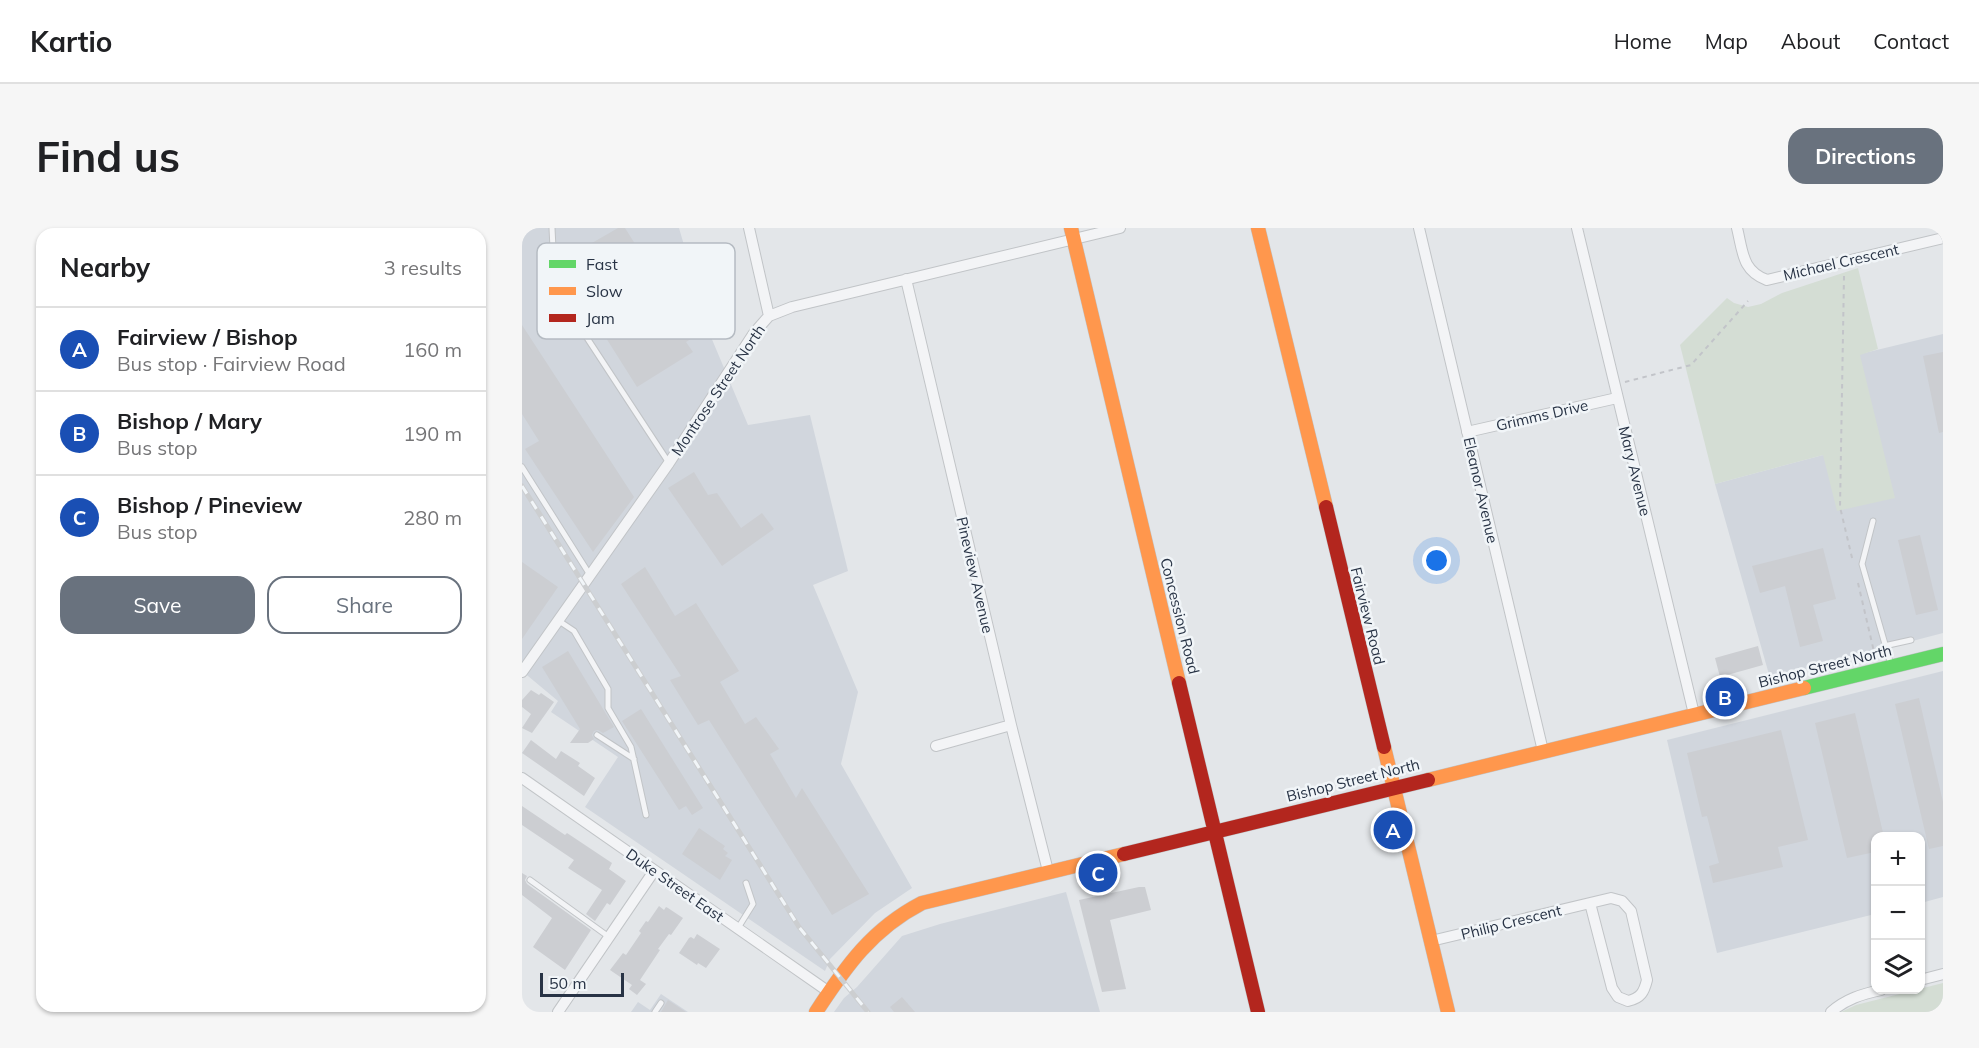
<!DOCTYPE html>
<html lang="en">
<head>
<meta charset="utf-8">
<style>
	body { margin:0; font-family:Mulish,sans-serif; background:#f6f6f6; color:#202124 }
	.controls { position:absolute; right:18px; bottom:18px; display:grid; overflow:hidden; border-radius:12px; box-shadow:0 2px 4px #0004 }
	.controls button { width:54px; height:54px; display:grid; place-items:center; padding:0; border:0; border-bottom:2px solid #e0e0e0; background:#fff; color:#202124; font:30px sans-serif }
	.scale { position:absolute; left:18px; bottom:15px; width:84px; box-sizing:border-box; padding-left:6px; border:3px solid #283345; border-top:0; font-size:16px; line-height:21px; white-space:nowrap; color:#283345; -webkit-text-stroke:4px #f1f5f8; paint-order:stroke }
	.you { position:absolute; left:915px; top:333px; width:21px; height:21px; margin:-15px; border:4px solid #fff; border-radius:50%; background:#1a73e8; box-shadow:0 0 0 9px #1a73e833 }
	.badge { display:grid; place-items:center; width:39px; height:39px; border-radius:50%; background:#69727e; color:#fff; font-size:20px; font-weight:700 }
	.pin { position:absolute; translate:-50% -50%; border:3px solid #fff; box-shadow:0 2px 6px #0006 }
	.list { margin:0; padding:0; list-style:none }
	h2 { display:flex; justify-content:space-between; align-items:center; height:78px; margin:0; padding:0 24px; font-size:26px }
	h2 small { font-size:20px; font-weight:400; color:#757577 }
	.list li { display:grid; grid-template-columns:39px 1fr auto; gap:18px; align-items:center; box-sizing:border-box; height:84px; padding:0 24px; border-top:2px solid #e0e0e0 }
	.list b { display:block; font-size:22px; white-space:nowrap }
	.list p { margin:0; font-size:20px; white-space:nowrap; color:#757577 }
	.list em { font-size:20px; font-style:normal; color:#757577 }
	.actions { display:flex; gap:12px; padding:18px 24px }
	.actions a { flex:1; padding:14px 0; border:2px solid #69727e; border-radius:18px; text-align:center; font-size:21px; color:#69727e }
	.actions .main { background:#69727e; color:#fff }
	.icon { flex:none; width:33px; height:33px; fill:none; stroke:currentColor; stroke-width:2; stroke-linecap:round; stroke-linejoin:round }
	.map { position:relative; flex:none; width:1421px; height:784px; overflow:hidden; border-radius:18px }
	header { display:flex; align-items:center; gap:36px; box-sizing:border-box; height:84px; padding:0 30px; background:#fff; border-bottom:2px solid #e0e0e0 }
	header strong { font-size:28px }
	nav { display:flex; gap:33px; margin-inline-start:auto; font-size:21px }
	.intro { display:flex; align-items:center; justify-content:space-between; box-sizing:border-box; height:144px; padding:0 36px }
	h1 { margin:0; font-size:42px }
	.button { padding:15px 27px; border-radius:18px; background:#69727e; color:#fff; font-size:21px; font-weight:700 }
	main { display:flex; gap:36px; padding:0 36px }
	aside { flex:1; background:#fff; border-radius:18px; box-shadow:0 2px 4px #0004 }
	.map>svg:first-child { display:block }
	.built { fill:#d1d6dd }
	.green { fill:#d4ddd4 }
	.building { fill:#ccced2 }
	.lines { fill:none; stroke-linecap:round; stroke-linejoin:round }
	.lane-casing { stroke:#c1c4c7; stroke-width:7 }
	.street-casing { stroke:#c1c4c7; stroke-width:12 }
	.fast-casing { stroke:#c1c4c7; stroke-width:15 }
	.slow-casing { stroke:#c1c4c7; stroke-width:15 }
	.jam-casing { stroke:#c1c4c7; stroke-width:15 }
	.path { stroke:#c2c4c9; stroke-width:2; stroke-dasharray:4.5 4.5; stroke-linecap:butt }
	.lane { stroke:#f3f4f6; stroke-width:5 }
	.street { stroke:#f3f4f6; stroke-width:10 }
	.fast { stroke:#63d668; stroke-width:14 }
	.slow { stroke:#ff974d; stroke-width:14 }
	.jam { stroke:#b3261e; stroke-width:14 }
	.rail-casing { stroke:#ccced0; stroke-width:5 }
	.rail { stroke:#f1f5f8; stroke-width:3; stroke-dasharray:9; stroke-linecap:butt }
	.labels { text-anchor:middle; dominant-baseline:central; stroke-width:5; stroke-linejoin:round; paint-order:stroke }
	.street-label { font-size:15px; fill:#283345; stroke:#f1f5f8 }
	.key { fill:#f1f5f8; stroke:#b5bbc2; stroke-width:1.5 }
	.key-label { font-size:16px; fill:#283345 }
</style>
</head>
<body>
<header>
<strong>Kartio</strong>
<nav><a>Home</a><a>Map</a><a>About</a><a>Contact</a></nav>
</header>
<div class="intro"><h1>Find us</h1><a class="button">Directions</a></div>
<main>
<aside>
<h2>Nearby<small>3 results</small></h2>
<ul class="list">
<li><span class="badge" style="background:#1a4fb4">A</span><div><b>Fairview / Bishop</b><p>Bus stop · Fairview Road</p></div><em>160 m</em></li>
<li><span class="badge" style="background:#1a4fb4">B</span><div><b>Bishop / Mary</b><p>Bus stop</p></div><em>190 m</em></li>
<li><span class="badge" style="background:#1a4fb4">C</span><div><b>Bishop / Pineview</b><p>Bus stop</p></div><em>280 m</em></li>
</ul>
<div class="actions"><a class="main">Save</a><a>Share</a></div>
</aside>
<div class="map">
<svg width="1421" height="784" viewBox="0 0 1421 784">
	<rect width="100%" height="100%" fill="#e3e6e9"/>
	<path class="built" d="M 0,0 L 157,0 L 189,109 L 226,197 L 288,187 L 326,343 L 291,357 L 336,464 L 319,536 L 390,660 L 353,685 L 308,731 L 303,743 L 63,579 L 96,529 L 29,484 L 36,473 L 0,443 Z
		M 1421,106 L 1421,405 L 1248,450 L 1193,256 L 1301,227 L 1338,126 Z
		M 1421,443 L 1421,669 L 1399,675 L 1398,608 L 1354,608 L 1353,686 L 1195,725 L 1145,512 Z
		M 544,664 L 578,784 L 312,784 L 322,770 L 335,759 L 380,708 L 418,696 Z
		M 139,766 L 166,784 L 109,784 L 116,774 L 128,782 Z"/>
	<path class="green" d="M 1336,40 L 1356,121 L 1338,127 L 1373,270 L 1315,283 L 1301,227 L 1193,256 L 1158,117 L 1205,70 L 1212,75 L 1226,79 L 1239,76 L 1260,65 Z
		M 1421,755 L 1421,784 L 1319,784 L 1334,777 Z"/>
	<path class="building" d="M 96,0 L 103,0 L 172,109 L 164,114 L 171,124 L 115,159 L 48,53 L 80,31 L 70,15 Z
		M 0,97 L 112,269 L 71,324 L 3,221 L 17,213 L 0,186 Z
		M 1421,124 L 1421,204 L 1417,205 L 1401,128 Z
		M 172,244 L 186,267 L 195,265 L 219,300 L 240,285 L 252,301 L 200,338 L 146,260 Z
		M 1398,307 L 1416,382 L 1394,387 L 1376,312 Z
		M 1301,320 L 1314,371 L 1291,377 L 1301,413 L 1278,419 L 1263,358 L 1238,365 L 1230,338 Z
		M 0,334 L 36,359 L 0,411 Z
		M 123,339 L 153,388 L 174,375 L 217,443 L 198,454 L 223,496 L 234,489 L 257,521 L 248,526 L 274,570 L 280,560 L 347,666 L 310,687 L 187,492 L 176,497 L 148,452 L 159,448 L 99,356 Z
		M 1236,418 L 1241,437 L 1198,449 L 1193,430 Z
		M 46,423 L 92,499 L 81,505 L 76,502 L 72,503 L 70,507 L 72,511 L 66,515 L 48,515 L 58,501 L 20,439 Z
		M 9,462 L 17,467 L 19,465 L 32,474 L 10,505 L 0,500 L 9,486 L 0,479 L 0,472 Z
		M 1397,470 L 1421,574 L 1421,618 L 1407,621 L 1373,476 Z
		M 119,481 L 181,580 L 170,587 L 164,578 L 157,582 L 100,493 Z
		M 1333,485 L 1362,609 L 1353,609 L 1353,624 L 1325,630 L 1293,495 Z
		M 1259,502 L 1286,612 L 1256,619 L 1261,639 L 1191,655 L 1187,638 L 1197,635 L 1185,588 L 1180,589 L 1165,525 Z
		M 9,512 L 34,531 L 39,523 L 58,535 L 56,538 L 73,550 L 62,568 L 0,525 Z
		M 0,578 L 43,607 L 45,605 L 90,635 L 87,641 L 104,653 L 88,677 L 85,675 L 73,693 L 64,686 L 80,662 L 46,640 L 52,632 L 0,597 Z
		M 177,600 L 203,618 L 201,621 L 206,625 L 203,628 L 210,632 L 198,652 L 160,626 Z
		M 0,645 L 5,648 L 3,652 L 5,656 L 69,702 L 43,742 L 11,719 L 30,690 L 0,667 Z
		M 617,659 L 623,659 L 629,682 L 588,692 L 604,761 L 580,764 L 557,672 Z
		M 137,678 L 142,682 L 144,679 L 146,680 L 161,690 L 149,707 L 147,706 L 136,721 L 138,722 L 118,752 L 124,756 L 115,767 L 107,761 L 110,757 L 88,742 L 101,725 L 104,727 L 119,705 L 117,703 L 124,693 L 126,694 Z
		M 175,706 L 198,721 L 184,740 L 176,735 L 175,737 L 157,725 L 167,710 L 169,709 L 172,711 Z
		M 380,769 L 393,784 L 372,784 L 368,779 Z
		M 146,772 L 164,784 L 139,784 Z"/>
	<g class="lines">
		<g class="lane-casing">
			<path id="lane" d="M 30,0 L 33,61 L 147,235
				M 0,239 L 68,347
				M 1351,293 L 1340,336 L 1369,437
				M 37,393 L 52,403 L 86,461 L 86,480 L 109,519 L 124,587
				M 1362,418 L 1389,412
				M 75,507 L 112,531
				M 8,652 L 87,709
				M 216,700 L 231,676 L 224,655
				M 133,784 L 139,775"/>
		</g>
		<g class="street-casing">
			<path id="street" d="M 227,0 L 247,88
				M 897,0 L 1021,523
				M 1055,0 L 1172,486
				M 1215,0 C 1221,24 1220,43 1245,52 L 1421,10
				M 384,51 L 489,497 L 526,643
				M 945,204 L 1095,170
				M 0,444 L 147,235 L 232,105 L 247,88 L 270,79 L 598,0
				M 414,518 L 489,497
				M 0,550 L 307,764
				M 909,713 L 1089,670 L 1100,673 L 1109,683 L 1125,752 C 1122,764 1119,770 1106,773 L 1096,769 L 1090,760 L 1068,675
				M 1398,752 L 1421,746
				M 36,784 L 132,643
				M 1309,784 C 1324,771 1340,766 1359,762"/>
		</g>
		<g class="fast-casing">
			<path id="fast" d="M 1282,460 L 1421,426"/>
		</g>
		<g class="slow-casing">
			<path id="slow" d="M 549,0 L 657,455
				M 736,0 L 804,279
				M 862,519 L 926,784
				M 906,552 L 1282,460
				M 294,784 C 324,738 350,701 400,675 L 602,626"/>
		</g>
		<g class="jam-casing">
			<path id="jam" d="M 804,279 L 862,519
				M 657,455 L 736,784
				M 602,626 L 906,552"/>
		</g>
		<path class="path" d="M 1322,48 L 1318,279 L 1331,334
			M 1103,154 L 1169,137 L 1226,73
			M 1336,355 L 1353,428"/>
		<use href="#lane" class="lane"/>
		<use href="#street" class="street"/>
		<use href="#fast" class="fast"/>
		<use href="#slow" class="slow"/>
		<use href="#jam" class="jam"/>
		<g class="rail-casing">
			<path id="rail" d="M 0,258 L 277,699 L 346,784"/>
		</g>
		<use href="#rail" class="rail"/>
	</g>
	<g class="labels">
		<g class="street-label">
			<text transform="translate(1319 34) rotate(-13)">Michael Crescent</text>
			<text transform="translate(196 162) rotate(-56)">Montrose Street North</text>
			<text transform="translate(1020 187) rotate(-13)">Grimms Drive</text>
			<text transform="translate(1113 243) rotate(76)">Mary Avenue</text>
			<text transform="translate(959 262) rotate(77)">Eleanor Avenue</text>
			<text transform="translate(453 347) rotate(77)">Pineview Avenue</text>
			<text transform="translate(658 388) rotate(76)">Concession Road</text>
			<text transform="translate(846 388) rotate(76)">Fairview Road</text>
			<text transform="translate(1303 438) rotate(-14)">Bishop Street North</text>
			<text transform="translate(831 552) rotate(-14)">Bishop Street North</text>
			<text transform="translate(153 657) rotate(35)">Duke Street East</text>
			<text transform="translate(989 694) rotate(-14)">Philip Crescent</text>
		</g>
	</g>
	<rect x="15" y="15" width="198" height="96" rx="9" class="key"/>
	<rect x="27" y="32" width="27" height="8" fill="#63d668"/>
	<rect x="27" y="59" width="27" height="8" fill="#ff974d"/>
	<rect x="27" y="86" width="27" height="8" fill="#b3261e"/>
	<g class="key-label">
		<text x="64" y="42">Fast</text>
		<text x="64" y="69">Slow</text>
		<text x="64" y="96">Jam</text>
	</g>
</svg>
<div class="controls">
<button>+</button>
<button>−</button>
<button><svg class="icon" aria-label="layers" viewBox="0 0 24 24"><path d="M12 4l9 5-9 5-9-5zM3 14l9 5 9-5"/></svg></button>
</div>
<div class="scale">50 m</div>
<div class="you"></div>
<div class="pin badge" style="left:871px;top:602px;background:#1a4fb4">A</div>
<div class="pin badge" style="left:1203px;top:469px;background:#1a4fb4">B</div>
<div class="pin badge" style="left:576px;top:645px;background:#1a4fb4">C</div>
</div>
</main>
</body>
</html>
